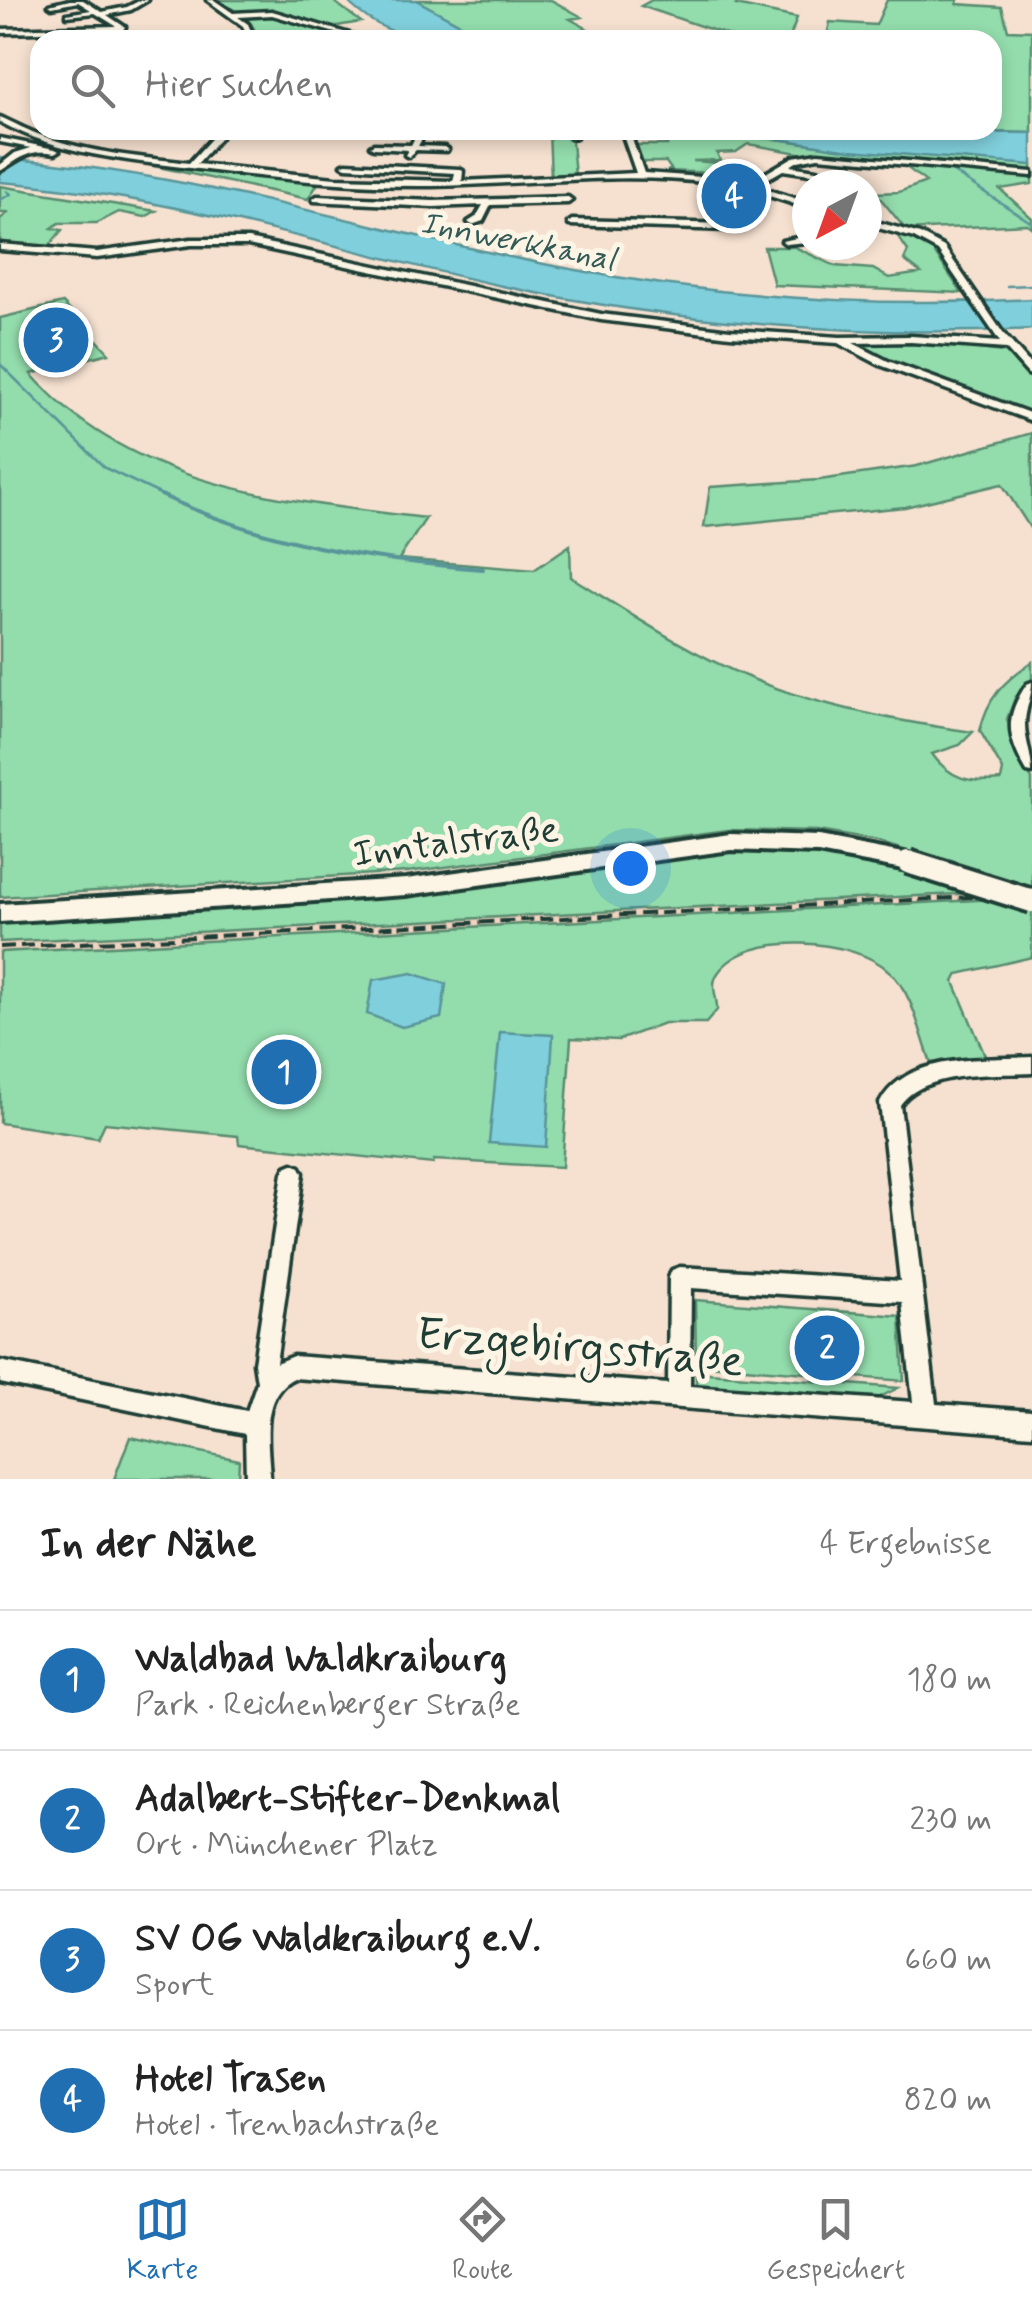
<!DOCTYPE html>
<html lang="de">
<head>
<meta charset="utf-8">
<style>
	body { margin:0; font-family:Mynerve,sans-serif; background:#f2f2f2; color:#222 }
	.compass { position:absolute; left:792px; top:170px; width:90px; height:90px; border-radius:50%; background:#fff; box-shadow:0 5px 15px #0003; rotate:221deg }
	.you { position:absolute; left:630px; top:868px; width:35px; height:35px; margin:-25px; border:8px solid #fff; border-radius:50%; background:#1a73e8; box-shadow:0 0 0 15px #1a73e833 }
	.badge { display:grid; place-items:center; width:65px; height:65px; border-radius:50%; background:#1f6fb2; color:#fff; font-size:32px; font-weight:700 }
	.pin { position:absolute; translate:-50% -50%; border:5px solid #fff; box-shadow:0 2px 10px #0006 }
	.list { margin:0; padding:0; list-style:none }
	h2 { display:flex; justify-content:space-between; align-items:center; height:130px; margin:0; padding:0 40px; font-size:42px }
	h2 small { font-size:32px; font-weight:400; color:#767676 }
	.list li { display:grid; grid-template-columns:65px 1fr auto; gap:30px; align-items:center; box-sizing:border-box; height:140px; padding:0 40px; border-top:2px solid #e0e0e0 }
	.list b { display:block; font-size:38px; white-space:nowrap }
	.list p { margin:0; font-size:32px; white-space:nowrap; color:#767676 }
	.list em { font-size:32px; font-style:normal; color:#767676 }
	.icon { flex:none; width:55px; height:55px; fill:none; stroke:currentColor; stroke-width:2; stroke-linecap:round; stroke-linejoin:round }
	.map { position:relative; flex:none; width:1032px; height:1479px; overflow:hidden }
	.search { position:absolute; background:#fff; box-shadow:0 5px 15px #0003; left:30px; right:30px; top:30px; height:110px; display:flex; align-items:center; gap:25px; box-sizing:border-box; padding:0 35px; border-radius:30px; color:#767676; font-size:38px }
	.sheet { height:690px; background:#fff }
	nav { display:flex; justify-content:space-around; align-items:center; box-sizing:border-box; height:140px; border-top:2px solid #e0e0e0; background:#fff; font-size:28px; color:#767676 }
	nav a { display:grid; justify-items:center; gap:5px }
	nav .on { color:#1f6fb2 }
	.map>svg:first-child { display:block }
	.built { fill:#f2d3c1 }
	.green { fill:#93dcac; stroke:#598c70; stroke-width:2.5 }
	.water { fill:#80cfdc; stroke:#599599; stroke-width:2.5 }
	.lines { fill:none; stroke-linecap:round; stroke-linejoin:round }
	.stream-far1 { stroke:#599599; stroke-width:2.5 }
	.stream { stroke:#599599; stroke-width:4 }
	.minor-casing { stroke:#1f3d34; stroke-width:7 }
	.major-casing { stroke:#1f3d34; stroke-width:8 }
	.minor { fill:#fcf5e5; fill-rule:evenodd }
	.major { fill:#fcf5e5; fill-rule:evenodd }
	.rail { stroke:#1f3d34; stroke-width:4; stroke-dasharray:14 6; stroke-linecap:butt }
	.major-bridge-casing { stroke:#1f3d34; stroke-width:30; stroke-linecap:butt }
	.major-bridge { stroke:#fcf5e5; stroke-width:22 }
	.labels { text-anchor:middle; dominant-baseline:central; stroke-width:10; stroke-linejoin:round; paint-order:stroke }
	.far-water-label { font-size:32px; font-style:italic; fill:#325a56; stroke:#fcf5e5 }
	.street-label { font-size:38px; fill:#1f3d34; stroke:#fcf5e5 }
	.near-street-label { font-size:45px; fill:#1f3d34; stroke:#fcf5e5 }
</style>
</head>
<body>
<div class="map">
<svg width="1032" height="1479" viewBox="0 0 1032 1479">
	<rect width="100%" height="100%" fill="#f6e1d0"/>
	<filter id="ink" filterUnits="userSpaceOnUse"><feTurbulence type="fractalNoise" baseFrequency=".01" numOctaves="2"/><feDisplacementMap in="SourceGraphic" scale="20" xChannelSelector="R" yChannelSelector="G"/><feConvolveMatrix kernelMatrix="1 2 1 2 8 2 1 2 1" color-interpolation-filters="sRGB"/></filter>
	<g filter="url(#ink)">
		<path class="built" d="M 978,893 L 996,899 L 0,952 L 0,942 Z"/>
		<path class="green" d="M 217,0 L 332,0 L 361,22 L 325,28 L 353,37 L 345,40 L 258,40 C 253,16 236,12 217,0 Z
			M 416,0 L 551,0 L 582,17 L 570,19 L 608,40 L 489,40 Z
			M 652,0 L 740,0 L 736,5 L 797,18 L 789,40 L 742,40 L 641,6 Z
			M 887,0 L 958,0 L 957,4 L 1002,7 L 1008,30 L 1032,31 L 1032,133 L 959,130 L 992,130 L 992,40 L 826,40 L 830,22 L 876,25 Z
			M 549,130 L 571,130 L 575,176 L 551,178 Z
			M 684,130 L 1032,165 L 1032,173 L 804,154 L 748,144 L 736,152 L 717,153 L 720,160 L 693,161 L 732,164 L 741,174 L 667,171 L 671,169 L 666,162 L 643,162 L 635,145 L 667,145 L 664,136 L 685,136 Z
			M 901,163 L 1032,176 L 1032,184 L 1000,189 L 1032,218 L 1032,228 L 1027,224 L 906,230 L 876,193 L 899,192 L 926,182 Z
			M 149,165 L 162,165 L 319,182 L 308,199 Z
			M 0,186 L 156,211 L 145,217 L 119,212 L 97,223 L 59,223 L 52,228 L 62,230 L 45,251 L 0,246 L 0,219 L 8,213 L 0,213 Z
			M 895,232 L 932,249 L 962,293 L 774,285 L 764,247 L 795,247 L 835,266 L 873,269 L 889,278 L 921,273 L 904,260 L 908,251 Z
			M 63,303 L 109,353 L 31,374 C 130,488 285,501 426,518 L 399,559 L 534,570 L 570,545 L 571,577 C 629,613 687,652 750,678 C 819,707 900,722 973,732 L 960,745 L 932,754 C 951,780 970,783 1001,780 L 1003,770 L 980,731 C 987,698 1004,681 1032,662 L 1032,679 L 1015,698 L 1007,719 L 1019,759 L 1032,779 L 1032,888 L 877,842 L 817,832 L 728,830 L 407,872 L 0,897 L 0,318 Z
			M 911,340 L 1010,353 L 1032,378 L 1032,416 L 894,366 L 851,343 Z
			M 1032,433 L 1032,531 L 1002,484 L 905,507 L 704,527 L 710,487 L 819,480 L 917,466 Z
			M 735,850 L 841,855 L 978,893 L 0,942 L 0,919 L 406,893 Z
			M 996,899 L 1032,910 L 1032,957 L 958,974 L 954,982 L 986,1058 L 931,1063 C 920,1033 913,993 889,971 C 855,939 748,929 718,973 C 709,986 718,997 717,1010 L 706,1023 L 664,1023 L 619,1040 L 571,1038 L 562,1167 L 434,1160 L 433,1164 L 239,1144 L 238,1136 L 105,1123 L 98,1138 L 0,1123 L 0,952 Z
			M 695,1300 L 900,1316 L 904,1381 L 696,1364 Z
			M 696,1372 L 898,1388 L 876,1399 L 696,1385 Z
			M 130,1437 L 239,1460 L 238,1479 L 114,1479 Z"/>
		<path class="water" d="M 346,0 L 416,0 L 489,40 C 433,40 389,44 346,0 Z
			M 719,130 L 1032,133 L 1032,165 L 850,150 Z
			M 0,158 C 189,171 365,229 549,265 C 706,296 872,308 1032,299 L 1032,329 C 860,338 676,323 502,286 C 331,249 177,196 0,182 Z
			M 412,973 L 446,984 L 441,1018 L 402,1027 L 367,1014 L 373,980 Z
			M 500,1032 L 553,1035 L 546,1147 L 489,1143 Z"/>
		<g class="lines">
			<path class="stream-far1" d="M 920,40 L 939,38
				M 950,170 L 1032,223
				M 0,200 L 11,194 L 7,191
				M 1007,286 L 1032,285
				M 0,364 L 105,468 L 166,497"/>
			<path class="stream" d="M 161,495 C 262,543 373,561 483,569"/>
			<g class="minor-casing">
				<path id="minor" d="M 70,0 L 83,0 L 102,12 L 127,7 L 141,0 L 148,0 L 131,10 L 107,15 L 125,27 L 123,30 L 0,33 L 0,29 L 116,26 L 95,13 L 67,16 L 67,14 L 91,10 L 78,2 L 52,7 L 49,5 Z
					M 207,0 L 214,0 L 233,13 L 272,11 L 370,40 L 360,40 L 272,15 L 238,17 L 248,24 L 255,40 L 249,40 L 243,26 Z
					M 0,117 C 14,123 28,131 43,136 C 89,153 140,157 189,163 L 219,130 L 227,130 L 197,164 L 335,178 L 453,181 L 455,173 L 346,167 L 342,165 L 346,163 L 459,169 L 463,171 L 462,181 L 636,173 L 621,130 L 629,130 L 644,173 L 716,178 L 747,184 L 793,157 L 818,153 L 1032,172 L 1032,176 L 818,157 L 798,161 L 790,166 L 842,174 L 858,185 L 848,185 L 837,178 L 783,170 L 755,186 L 807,202 L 807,208 C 775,198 745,187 712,183 C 619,171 525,185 432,186 C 351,187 270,178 190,168 C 125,160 59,154 0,122 Z
					M 419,130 L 427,130 L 418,146 L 444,147 L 448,149 L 447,151 L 416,150 L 409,157 L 405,155 L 408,150 L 374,148 L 370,146 L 374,144 L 411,145 Z
					M 441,130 L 460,130 L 461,131 L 457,133 Z
					M 569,130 L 577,130 L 576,138 L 570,138 Z
					M 0,138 L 55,149 L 59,151 L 55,153 C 28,148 21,159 0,171 L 0,165 L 15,153 L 31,148 L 0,142 Z
					M 317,196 L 433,201 L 568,197 L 572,200 L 568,203 L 491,205 L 483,221 L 472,225 L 468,222 L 476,217 L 483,205 L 433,207 L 314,201 L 313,199 Z
					M 867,219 L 920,234 L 944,247 L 1003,333 L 1032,366 L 1032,375 L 1028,374 L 1006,349 L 911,342 L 853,343 L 888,361 L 1032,414 L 1032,421 L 880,365 L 838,343 L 730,336 L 601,320 L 248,245 L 191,245 L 97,258 L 0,250 L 0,244 L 97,252 L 191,239 L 248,239 L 601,314 L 730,330 L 840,337 L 911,336 L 1000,342 L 938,251 L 914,238 L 867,225 Z
					M 572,220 L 731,224 L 735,227 L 731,230 L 569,225 L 568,223 Z
					M 807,236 L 807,242 L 786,244 L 782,241 Z
					M 1032,682 C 1032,697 1025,709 1025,724 C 1025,741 1032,755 1032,773 L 1027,772 C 1007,738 1004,717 1027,684 Z
					M 1032,1057 L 1032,1073 C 994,1075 924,1070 900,1105 L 936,1404 L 1032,1411 L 1032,1435 L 294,1378 C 258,1395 269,1447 270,1479 L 246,1479 L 245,1434 L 0,1383 L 0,1361 L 247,1411 L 257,1382 L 254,1363 L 283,1173 L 286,1167 L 293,1164 L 300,1167 L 303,1173 L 276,1363 L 293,1356 L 668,1384 L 669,1277 L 672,1270 L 680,1267 L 900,1281 L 880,1103 C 906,1053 984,1060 1032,1057 ZM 691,1288 L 902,1302 L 913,1402 L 690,1386 Z"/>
			</g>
			<g class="major-casing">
				<path id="major" d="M 731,834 L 818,837 L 908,854 L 916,856 L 919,862 L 916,868 L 908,870 L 818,853 L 731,850 L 406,895 L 0,922 L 0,904 L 406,879 Z"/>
			</g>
			<use href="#minor" class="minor"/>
			<use href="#major" class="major"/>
			<path class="rail" d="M 0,947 L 1032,894"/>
			<g class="major-bridge-casing">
				<path id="major-bridge" d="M 908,862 L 1032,901"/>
			</g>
			<use href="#major-bridge" class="major-bridge"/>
		</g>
	</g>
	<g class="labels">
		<g class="far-water-label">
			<text transform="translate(518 242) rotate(11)">Innwerkkanal</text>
		</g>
		<g class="street-label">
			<text transform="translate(456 843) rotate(-7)">Inntalstraße</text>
		</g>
		<g class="near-street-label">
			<text transform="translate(580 1349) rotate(5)">Erzgebirgsstraße</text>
		</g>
	</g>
</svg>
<svg class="compass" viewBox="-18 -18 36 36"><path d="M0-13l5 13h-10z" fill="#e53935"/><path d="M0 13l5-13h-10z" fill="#767676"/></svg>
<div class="you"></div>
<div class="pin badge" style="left:284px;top:1072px">1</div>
<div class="pin badge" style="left:827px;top:1348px">2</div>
<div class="pin badge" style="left:56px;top:340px">3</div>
<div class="pin badge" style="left:734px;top:196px">4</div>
<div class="search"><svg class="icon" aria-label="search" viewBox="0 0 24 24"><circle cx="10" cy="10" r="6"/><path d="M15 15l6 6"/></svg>Hier suchen</div>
</div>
<section class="sheet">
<h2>In der Nähe<small>4 Ergebnisse</small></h2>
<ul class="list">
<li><span class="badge">1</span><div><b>Waldbad Waldkraiburg</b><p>Park · Reichenberger Straße</p></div><em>180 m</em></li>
<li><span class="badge">2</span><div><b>Adalbert-Stifter-Denkmal</b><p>Ort · Münchener Platz</p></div><em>230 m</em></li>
<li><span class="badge">3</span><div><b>SV OG Waldkraiburg e.V.</b><p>Sport</p></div><em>660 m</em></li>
<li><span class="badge">4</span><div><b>Hotel Trasen</b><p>Hotel · Trenbachstraße</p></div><em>820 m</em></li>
</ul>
</section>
<nav>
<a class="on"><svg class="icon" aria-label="map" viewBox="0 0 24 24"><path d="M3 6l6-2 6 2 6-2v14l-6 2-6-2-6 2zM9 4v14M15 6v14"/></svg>Karte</a>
<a><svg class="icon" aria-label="directions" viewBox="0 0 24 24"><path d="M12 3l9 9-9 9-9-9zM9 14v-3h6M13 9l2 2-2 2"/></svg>Route</a>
<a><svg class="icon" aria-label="saved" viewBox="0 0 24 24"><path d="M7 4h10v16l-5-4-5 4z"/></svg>Gespeichert</a>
</nav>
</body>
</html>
